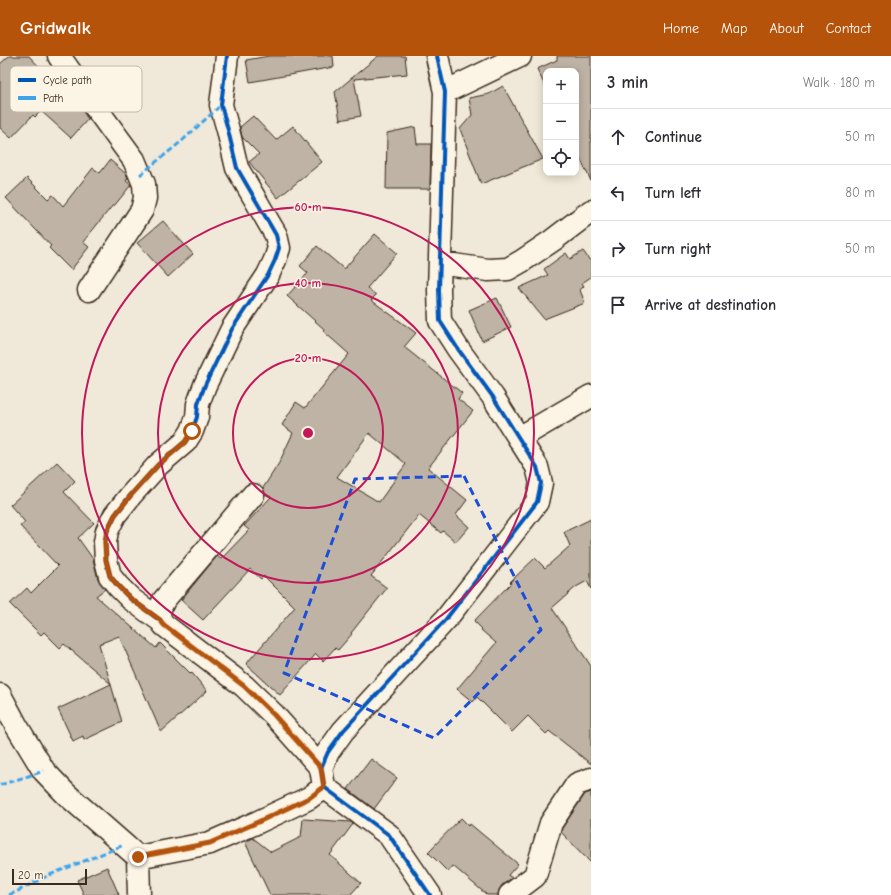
<!DOCTYPE html>
<html lang="en">
<head>
<meta charset="utf-8">
<style>
	body { margin:0; font-family:"Comic Neue",sans-serif; background:#f7f7f7; color:#2b2b33 }
	.controls { position:absolute; right:12px; top:12px; display:grid; overflow:hidden; border-radius:8px; box-shadow:0 2px 10px #0003 }
	.controls button { width:36px; height:36px; display:grid; place-items:center; padding:0; border:0; border-bottom:1px solid #e1e1e2; background:#fff; color:#2b2b33; font:20px sans-serif }
	.scale { position:absolute; left:12px; bottom:10px; width:75px; box-sizing:border-box; padding-left:4px; border:2px solid #3b2a1e; border-top:0; font-size:11px; line-height:14px; white-space:nowrap; color:#3b2a1e; -webkit-text-stroke:3px #fcf5e5; paint-order:stroke }
	.stop { position:absolute; width:12px; height:12px; margin:-9px; border:3px solid #b45309; border-radius:50%; background:#fff }
	.stop.end { background:#b45309; border-color:#fff; box-shadow:0 1px 4px #0008 }
	.list { margin:0; padding:0; list-style:none }
	h2 { display:flex; justify-content:space-between; align-items:center; height:52px; margin:0; padding:0 16px; font-size:17px }
	h2 small { font-size:13px; font-weight:400; color:#7c7c81 }
	.list li { display:grid; grid-template-columns:26px 1fr auto; gap:12px; align-items:center; box-sizing:border-box; height:56px; padding:0 16px; border-top:1px solid #e1e1e2 }
	.list b { display:block; font-size:15px; white-space:nowrap }
	.list em { font-size:13px; font-style:normal; color:#7c7c81 }
	.icon { flex:none; width:22px; height:22px; fill:none; stroke:currentColor; stroke-width:2; stroke-linecap:round; stroke-linejoin:round }
	.map { position:relative; flex:none; width:591px; height:839px; overflow:hidden }
	header { display:flex; align-items:center; gap:24px; box-sizing:border-box; height:56px; padding:0 20px; background:#b45309; color:#fff }
	header strong { font-size:19px }
	nav { display:flex; gap:22px; margin-inline-start:auto; font-size:14px }
	main { display:flex }
	aside { flex:1; background:#fff }
	.map>svg:first-child { display:block }
	.building { fill:#beb3a4; stroke:#3b2a1e; fill-rule:evenodd }
	.lines { fill:none; stroke-linecap:round; stroke-linejoin:round }
	.minor-casing { stroke:#3b2a1e; stroke-width:25 }
	.minor { stroke:#fcf5e5; stroke-width:22 }
	.quiet { stroke:#3fa3ea; stroke-width:3; stroke-dasharray:6 3; stroke-linecap:butt }
	.cycleway-casing { stroke:#fcf5e5; stroke-width:6 }
	.cycleway { stroke:#0057b8; stroke-width:4 }
	.route { stroke:#b45309; stroke-width:5 }
	.marked { fill:none; stroke:#1d4ed8; stroke-width:3; stroke-dasharray:8 5; stroke-linejoin:round }
	.ring { fill:none; stroke:#c2185b; stroke-width:2 }
	.key { fill:#fcf5e5; stroke:#c2b8a9; stroke-width:1 }
	.key-label { font-size:11px; fill:#3b2a1e }
	.centre { fill:#c2185b; stroke:#fcf5e5; stroke-width:2 }
	.ring-label { font-size:12px; text-anchor:middle; font-weight:bold; fill:#c2185b; stroke:#fcf5e5; stroke-width:3; stroke-linejoin:round; paint-order:stroke }
</style>
</head>
<body>
<header>
<strong>Gridwalk</strong>
<nav><a>Home</a><a>Map</a><a>About</a><a>Contact</a></nav>
</header>
<main>
<div class="map">
<svg width="591" height="839" viewBox="0 0 591 839">
	<rect width="100%" height="100%" fill="#f0e9d9"/>
	<filter id="ink" filterUnits="userSpaceOnUse"><feTurbulence type="fractalNoise" baseFrequency=".025" numOctaves="2"/><feDisplacementMap in="SourceGraphic" scale="8" xChannelSelector="R" yChannelSelector="G"/><feConvolveMatrix kernelMatrix="1 2 1 2 8 2 1 2 1" color-interpolation-filters="sRGB"/></filter>
	<g filter="url(#ink)">
		<path class="building" d="M 9,0 L 29,0 L 63,36 L 64,34 L 74,42 L 88,63 L 71,82 L 41,55 L 35,61 L 33,59 L 11,82 L 0,72 L 0,8 Z
			M 269,0 L 333,0 L 334,11 L 250,26 L 246,4 Z
			M 378,0 L 405,0 L 407,18 L 354,23 L 361,60 L 340,64 L 335,36 Z
			M 557,0 L 591,0 L 591,125 L 576,94 L 576,15 L 546,15 L 546,32 L 537,13 L 557,4 Z
			M 503,30 L 543,103 L 481,128 L 460,73 L 472,59 L 469,42 L 489,38 Z
			M 253,60 L 276,84 L 293,70 L 322,106 L 278,142 L 249,106 L 259,98 L 242,81 L 240,71 Z
			M 415,71 L 417,88 L 431,88 L 430,133 L 386,133 L 387,77 Z
			M 110,104 L 126,118 L 128,122 L 126,125 L 131,129 L 114,150 L 113,149 L 83,186 L 89,191 L 71,214 L 49,192 L 51,190 L 6,142 L 27,122 L 48,143 L 53,139 L 63,150 L 93,112 L 100,117 Z
			M 163,165 L 193,198 L 168,221 L 137,187 Z
			M 375,178 L 397,197 L 367,232 L 376,239 L 371,244 L 416,277 L 404,291 L 462,337 L 458,343 L 473,355 L 428,412 L 467,444 L 456,459 L 469,471 L 456,486 L 443,475 L 441,477 L 419,459 L 371,520 L 387,532 L 351,577 L 352,578 L 338,594 L 335,592 L 323,605 L 316,598 L 280,639 L 246,608 L 295,551 L 264,520 L 261,523 L 250,513 L 203,564 L 181,544 L 217,500 L 221,503 L 249,474 L 244,470 L 271,441 L 265,438 L 263,432 L 279,407 L 293,377 L 282,369 L 296,346 L 305,352 L 349,298 L 323,275 L 324,273 L 287,240 L 308,217 L 300,210 L 317,190 L 344,213 ZM 369,377 L 406,408 L 379,446 L 337,421 Z
			M 583,195 L 591,206 L 591,221 L 582,227 L 584,230 L 580,234 L 585,247 L 544,263 L 519,232 L 548,219 L 544,213 L 566,197 L 570,203 Z
			M 497,242 L 511,271 L 482,285 L 469,254 Z
			M 57,406 L 75,425 L 64,436 L 94,467 L 78,482 L 93,503 L 98,523 L 105,533 L 96,540 L 156,592 L 160,587 L 191,618 L 192,617 L 207,635 L 161,676 L 119,580 L 99,588 L 122,666 L 84,684 L 83,680 L 73,685 L 58,653 L 111,628 L 64,588 L 60,592 L 44,576 L 41,579 L 10,548 L 27,532 L 31,537 L 58,510 L 20,470 L 25,466 L 10,449 Z
			M 591,463 L 591,533 L 587,525 L 576,531 L 552,552 L 591,610 L 591,708 L 549,675 L 546,678 L 528,660 L 512,676 L 477,641 L 473,646 L 457,633 L 496,587 L 481,574 L 482,573 L 474,565 L 511,527 L 510,526 L 535,502 L 545,512 L 570,490 L 564,476 Z
			M 371,703 L 397,722 L 374,753 L 348,733 Z
			M 591,736 L 591,807 L 561,776 L 562,772 L 585,738 Z
			M 461,762 L 469,770 L 470,768 L 518,808 L 508,819 L 512,822 L 502,829 L 499,834 L 498,839 L 487,839 L 453,810 L 448,816 L 428,796 Z
			M 303,763 L 351,766 L 353,768 L 330,799 L 361,827 L 350,839 L 270,839 L 245,786 L 253,782 L 271,796 L 301,781 Z
			M 107,811 L 119,839 L 84,839 L 77,824 Z"/>
		<g class="lines">
			<g class="minor-casing">
				<path id="minor" d="M 59,0 L 93,48 L 134,104 L 144,128 L 145,142 L 142,154 L 89,234
					M 445,36 L 520,0
					M 440,207 L 488,214 L 508,213 L 522,205 L 553,184 L 591,155
					M 519,382 L 591,340
					M 253,439 L 164,544 C 159,554 156,559 164,569 L 244,630 L 274,659 L 321,712
					M 160,564 L 131,543 L 118,530 L 110,520 L 106,504 L 105,486 L 107,475 L 115,459 L 131,439 L 158,409 L 185,386 L 192,375 L 197,361 L 198,348 L 205,329 L 232,273 L 268,219 L 275,204 L 279,192 L 276,179 L 237,112 L 228,74 L 221,49 L 227,0
					M 0,639 L 16,669 L 44,715 L 66,738 L 138,801 L 210,787 L 258,766 L 309,742 L 324,731
					M 138,801 L 139,839
					M 430,839 L 389,779 L 324,731 L 321,712 L 328,696 L 343,675 L 446,563 L 537,446 L 541,427 L 537,411 L 493,341 L 458,293 L 440,265 L 439,234 L 445,36 L 437,0
					M 510,839 L 535,820 L 551,767 L 577,728 L 591,723"/>
			</g>
			<use href="#minor" class="minor"/>
			<path class="quiet" d="M 140,119 L 182,85 L 221,49
				M 0,729 L 44,715
				M 9,839 L 16,836 L 47,820 L 124,789"/>
			<g class="cycleway-casing">
				<path id="cycleway" d="M 160,564 L 131,543 L 118,530 L 110,520 L 106,504 L 105,486 L 107,475 L 115,459 L 131,439 L 158,409 L 185,386 L 192,375 L 197,361 L 198,348 L 205,329 L 232,273 L 268,219 L 275,204 L 279,192 L 276,179 L 237,112 L 228,74 L 221,49 L 227,0
					M 430,839 L 389,779 L 324,731 L 321,712 L 328,696 L 343,675 L 446,563 L 537,446 L 541,427 L 537,411 L 493,341 L 458,293 L 440,265 L 439,234 L 445,36 L 437,0"/>
			</g>
			<use href="#cycleway" class="cycleway"/>
		</g>
	</g>
	<g class="lines" filter="url(#ink)">
		<path class="route" d="M 138,801 L 210,787 L 258,766 L 309,742 L 324,731 L 321,712 L 274,659 L 244,630 L 164,569 L 160,564 L 131,543 L 118,530 L 110,520 L 106,504 L 105,486 L 107,475 L 115,459 L 131,439 L 158,409 L 185,386 L 192,375"/>
	</g>
	<path class="marked" d="M 464,420 L 541,574 L 434,682 L 284,617 L 355,423 Z"/>
	<g class="ring">
		<circle cx="308" cy="377" r="75"/>
		<circle cx="308" cy="377" r="150"/>
		<circle cx="308" cy="377" r="226"/>
	</g>
	<rect x="10" y="10" width="132" height="46" rx="6" class="key"/>
	<rect x="18" y="22" width="18" height="4" fill="#0057b8"/>
	<rect x="18" y="40" width="18" height="4" fill="#3fa3ea"/>
	<g class="key-label">
		<text x="43" y="28">Cycle path</text>
		<text x="43" y="46">Path</text>
	</g>
	<circle cx="308" cy="377" r="6" class="centre"/>
	<g class="ring-label">
		<text x="308" y="155">60 m</text>
		<text x="308" y="231">40 m</text>
		<text x="308" y="306">20 m</text>
	</g>
</svg>
<div class="controls">
<button>+</button>
<button>−</button>
<button><svg class="icon" aria-label="locate" viewBox="0 0 24 24"><circle cx="12" cy="12" r="6"/><path d="M12 2v4M12 18v4M2 12h4M18 12h4"/></svg></button>
</div>
<div class="scale">20 m</div>
<div class="stop" style="left:192px;top:375px"></div>
<div class="stop end" style="left:138px;top:801px"></div>
</div>
<aside>
<h2>3 min<small>Walk · 180 m</small></h2>
<ul class="list">
<li><svg class="icon" aria-label="ahead" viewBox="0 0 24 24"><path d="M12 20V5M6 11l6-6 6 6"/></svg><div><b>Continue</b></div><em>50 m</em></li>
<li><svg class="icon" aria-label="left" viewBox="0 0 24 24"><path d="M17 20v-9H6M10 6l-5 5 5 5"/></svg><div><b>Turn left</b></div><em>80 m</em></li>
<li><svg class="icon" aria-label="right" viewBox="0 0 24 24"><path d="M7 20v-9h11M14 6l5 5-5 5"/></svg><div><b>Turn right</b></div><em>50 m</em></li>
<li><svg class="icon" aria-label="arrive" viewBox="0 0 24 24"><path d="M6 21V4h12l-3 4 3 4H6"/></svg><div><b>Arrive at destination</b></div></li>
</ul>
</aside>
</main>
</body>
</html>
